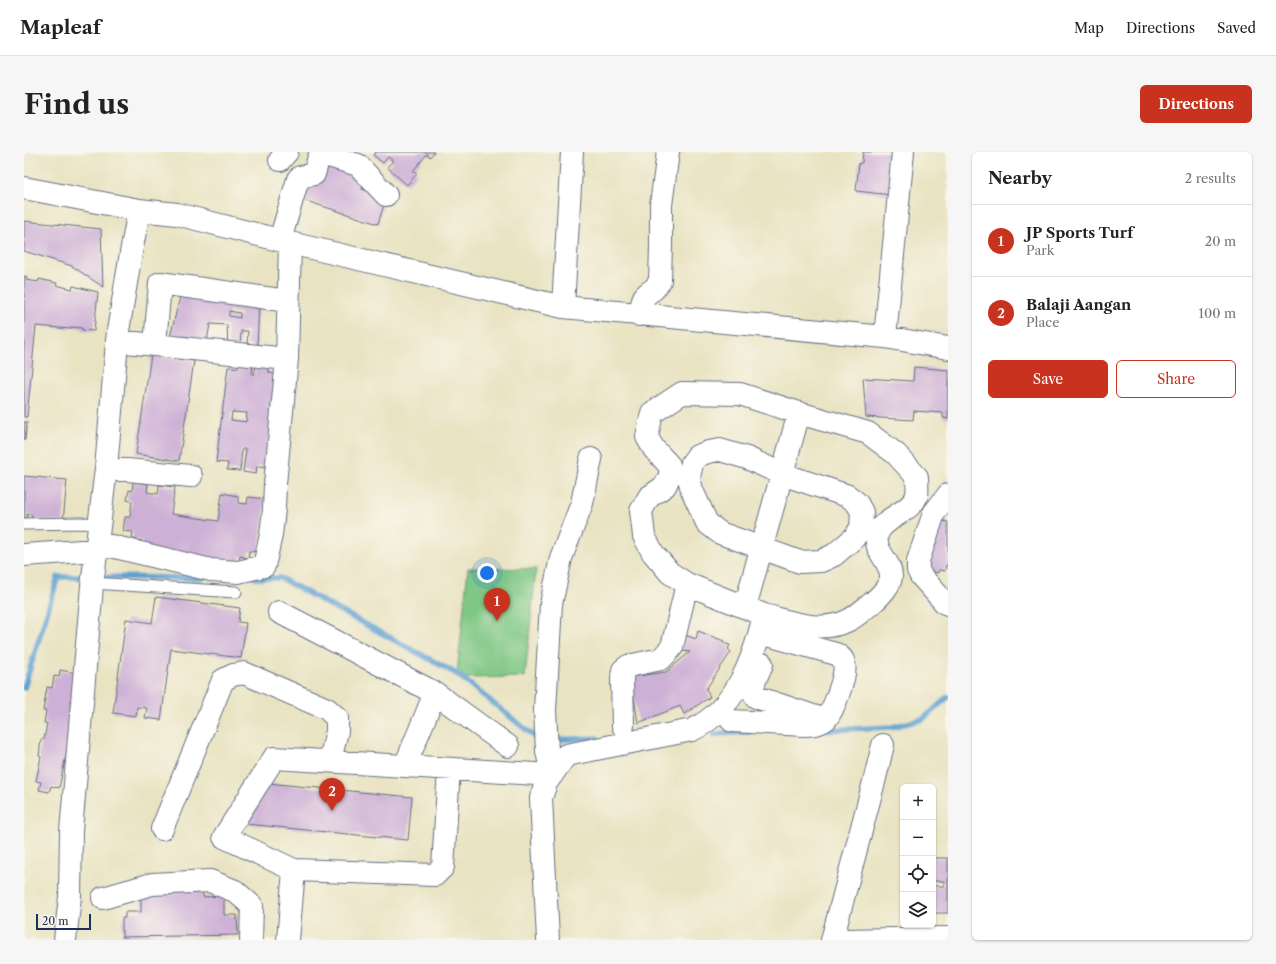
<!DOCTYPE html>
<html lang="en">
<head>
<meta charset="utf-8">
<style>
	body { margin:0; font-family:"Libre Caslon Text",serif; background:#f6f6f6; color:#222 }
	.controls { position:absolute; right:12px; bottom:12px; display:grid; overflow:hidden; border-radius:6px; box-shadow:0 1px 3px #0004 }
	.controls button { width:36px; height:36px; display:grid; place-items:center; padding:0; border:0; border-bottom:1px solid #e0e0e0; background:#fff; color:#222; font:20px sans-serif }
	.scale { position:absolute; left:12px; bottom:10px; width:55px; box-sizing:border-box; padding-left:4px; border:2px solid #1b2f5e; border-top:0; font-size:11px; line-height:14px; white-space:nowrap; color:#1b2f5e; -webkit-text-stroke:3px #fbf7ec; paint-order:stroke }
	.you { position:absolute; left:463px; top:421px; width:14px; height:14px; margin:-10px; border:3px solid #fff; border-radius:50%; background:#1a73e8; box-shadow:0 0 0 6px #1a73e833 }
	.badge { display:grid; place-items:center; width:26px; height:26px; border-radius:50%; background:#c8321e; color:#fff; font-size:13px; font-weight:700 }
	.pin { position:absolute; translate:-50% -33px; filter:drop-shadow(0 1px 2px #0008) }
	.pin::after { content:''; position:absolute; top:21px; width:14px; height:12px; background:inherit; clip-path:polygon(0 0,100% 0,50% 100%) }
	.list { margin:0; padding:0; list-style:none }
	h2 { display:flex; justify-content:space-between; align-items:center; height:52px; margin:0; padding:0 16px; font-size:17px }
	h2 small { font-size:13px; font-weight:400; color:#767676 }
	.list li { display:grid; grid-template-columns:26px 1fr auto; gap:12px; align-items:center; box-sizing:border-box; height:72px; padding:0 16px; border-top:1px solid #e0e0e0 }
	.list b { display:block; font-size:15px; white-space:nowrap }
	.list p { margin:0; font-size:13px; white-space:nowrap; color:#767676 }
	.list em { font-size:13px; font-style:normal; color:#767676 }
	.actions { display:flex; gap:8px; padding:12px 16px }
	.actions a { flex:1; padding:9px 0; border:1px solid #c8321e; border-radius:6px; text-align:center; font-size:14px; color:#c8321e }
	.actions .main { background:#c8321e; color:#fff }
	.icon { flex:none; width:22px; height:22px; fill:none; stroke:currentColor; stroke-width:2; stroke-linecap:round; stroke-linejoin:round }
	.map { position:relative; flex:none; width:924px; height:788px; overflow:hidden; border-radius:6px }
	header { display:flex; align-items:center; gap:24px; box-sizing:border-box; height:56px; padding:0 20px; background:#fff; border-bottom:1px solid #e0e0e0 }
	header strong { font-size:19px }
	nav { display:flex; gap:22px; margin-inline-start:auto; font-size:14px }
	.intro { display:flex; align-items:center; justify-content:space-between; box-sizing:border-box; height:96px; padding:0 24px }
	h1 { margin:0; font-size:28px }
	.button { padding:10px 18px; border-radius:6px; background:#c8321e; color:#fff; font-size:14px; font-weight:700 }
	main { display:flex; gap:24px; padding:0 24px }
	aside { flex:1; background:#fff; border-radius:6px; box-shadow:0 1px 3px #0004 }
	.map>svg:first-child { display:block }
	.green { fill:#7fc784; stroke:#4d7b71 }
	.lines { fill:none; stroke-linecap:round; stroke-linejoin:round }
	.stream { stroke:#5fa0d2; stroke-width:5.5 }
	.building { fill:#cdb0d6; fill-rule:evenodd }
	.lane-casing { stroke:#636e81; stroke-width:13 }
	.street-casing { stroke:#636e81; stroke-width:24 }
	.secondary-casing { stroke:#636e81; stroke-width:24 }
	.lane { stroke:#fff; stroke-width:11 }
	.street { stroke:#fff; stroke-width:22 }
	.secondary { stroke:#fff; stroke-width:22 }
</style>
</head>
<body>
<header>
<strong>Mapleaf</strong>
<nav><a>Map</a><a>Directions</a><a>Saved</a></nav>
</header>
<div class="intro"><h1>Find us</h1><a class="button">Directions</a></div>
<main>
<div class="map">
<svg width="924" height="788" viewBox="0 0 924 788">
	<rect width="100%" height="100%" fill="#fbf7ec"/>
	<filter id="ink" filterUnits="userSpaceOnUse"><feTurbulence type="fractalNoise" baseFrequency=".025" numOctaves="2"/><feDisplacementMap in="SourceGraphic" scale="8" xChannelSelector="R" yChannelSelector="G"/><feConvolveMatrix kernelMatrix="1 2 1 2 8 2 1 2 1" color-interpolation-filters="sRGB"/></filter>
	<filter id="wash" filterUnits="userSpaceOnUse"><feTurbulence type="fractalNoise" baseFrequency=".012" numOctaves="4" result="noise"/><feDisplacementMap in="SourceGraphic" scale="16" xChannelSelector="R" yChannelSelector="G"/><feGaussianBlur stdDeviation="0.9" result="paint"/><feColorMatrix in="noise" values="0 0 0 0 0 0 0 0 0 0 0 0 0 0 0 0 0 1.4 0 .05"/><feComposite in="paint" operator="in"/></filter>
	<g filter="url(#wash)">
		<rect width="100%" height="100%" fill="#e9e3c2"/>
		<path class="green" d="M 444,416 L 512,417 L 501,525 L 438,526 L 438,522 L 433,522 Z"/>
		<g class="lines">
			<path class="stream" d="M 73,425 L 178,426
				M 231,426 L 256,426 L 433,522 L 515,588 L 516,588
				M 0,536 L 34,425 L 64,425
				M 800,578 L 868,575 L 899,567 L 924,545
				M 690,582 L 725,580
				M 527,588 L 573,586"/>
		</g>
		<g id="blocks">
			<path class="building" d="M 352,0 L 410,0 L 406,5 L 403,2 L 389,19 L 393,22 L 383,33 L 363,15 L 369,9 L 364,5 L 359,11 L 349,3 Z
				M 839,0 L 872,0 L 867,43 L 832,39 L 835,11 L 838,11 Z
				M 300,5 L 343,23 L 338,37 L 350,41 L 361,49 L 354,72 L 273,46 Z
				M 0,69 L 77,77 L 79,135 L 48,114 L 0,99 Z
				M 0,124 L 3,125 L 2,128 L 14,130 L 15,127 L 33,131 L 32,133 L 48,137 L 49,134 L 74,140 L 70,179 L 58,178 L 58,176 L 47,175 L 47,177 L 12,174 L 3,265 L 0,265 Z
				M 157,141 L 235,149 L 233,195 L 223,193 L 224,179 L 217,179 L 216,195 L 204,197 L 203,173 L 186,172 L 183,189 L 166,189 L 165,185 L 155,184 L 155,190 L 145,189 ZM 205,159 L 216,161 L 216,166 L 205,164 Z
				M 127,203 L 170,209 L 155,309 L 112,302 Z
				M 214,212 L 229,213 L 228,222 L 230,223 L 232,214 L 245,215 L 245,221 L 255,222 L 242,315 L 233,314 L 232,322 L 219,320 L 222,297 L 218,297 L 216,319 L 203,318 L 204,311 L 192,310 L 204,215 L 214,216 ZM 208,260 L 223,261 L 222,270 L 207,268 Z
				M 890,215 L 924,218 L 924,267 L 919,266 L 919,261 L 890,259 L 889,268 L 842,265 L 839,226 L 889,229 Z
				M 0,270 L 3,270 L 1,288 L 0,288 Z
				M 0,324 L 43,328 L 39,370 L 8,367 L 8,363 L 3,362 L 3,366 L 0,366 Z
				M 109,330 L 124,332 L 123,340 L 134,342 L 135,333 L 151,335 L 147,362 L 194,369 L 198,341 L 214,344 L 214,351 L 223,352 L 224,345 L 242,347 L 235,400 L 225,399 L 224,406 L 216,404 L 215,410 L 206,413 L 117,397 L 118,389 L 108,387 L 109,380 L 99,379 L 101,365 L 106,365 L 108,349 L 103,348 L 105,338 L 108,339 Z
				M 920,365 L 919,369 L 924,370 L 924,413 L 922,413 L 921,419 L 915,418 L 914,421 L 901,418 Z
				M 132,445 L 216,456 L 214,470 L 222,471 L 217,506 L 147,497 L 137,568 L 121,566 L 123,556 L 113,555 L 112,564 L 89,561 L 102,467 L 128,471 Z
				M 674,479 L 700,489 L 699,491 L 706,493 L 704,497 L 707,500 L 682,537 L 686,545 L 660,562 L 656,554 L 614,571 L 607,525 L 642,520 L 666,500 L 658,499 L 661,483 L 672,487 Z
				M 36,518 L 52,521 L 56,538 L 35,636 L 27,634 L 25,640 L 15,638 L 17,630 L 12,629 L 17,605 L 15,604 L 17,587 L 20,588 L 23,571 L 20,571 L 22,559 L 19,559 L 23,535 L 28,536 L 30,524 L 35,525 Z
				M 243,631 L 388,645 L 384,688 L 222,672 Z
				M 909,706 L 924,706 L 924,761 L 909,761 L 909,734 L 920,734 L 920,729 L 909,729 Z
				M 179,736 L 179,745 L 200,744 L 200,763 L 213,763 L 214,783 L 98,785 L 98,766 L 101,766 L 101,760 L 117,760 L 117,737 Z"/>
		</g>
	</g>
	<g filter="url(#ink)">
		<use href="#blocks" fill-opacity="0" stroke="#636e81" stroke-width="1"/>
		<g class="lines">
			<g class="lane-casing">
				<path id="lane" d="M 0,372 L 56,371 L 75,372
					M 68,431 L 212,440"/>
			</g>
			<g class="street-casing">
				<path id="street" d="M 256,8 L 263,0
					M 0,36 L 115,58 L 153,62 L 266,91 L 539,155 L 548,0
					M 256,88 L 274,27 L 276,25 L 290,22 L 295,5 L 298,2 L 334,13 L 362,43
					M 539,155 L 861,185 L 924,196
					M 615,163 L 620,145 L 624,141 L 630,137 L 636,129 L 637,94 L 637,53 L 644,0
					M 861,185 L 879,0
					M 93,189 L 263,207
					M 131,193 L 136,131 L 264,149
					M 696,298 L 723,306 L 758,322 L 824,344 L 833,351 L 838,360 L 837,376 L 830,386 L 810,403 L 797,409 L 776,410 L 696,381 L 683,371 L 668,338 L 665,326 L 668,311 L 673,304 L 684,300 Z
					M 82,316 L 167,324
					M 924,343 L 910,361 L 894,409 L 894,418 L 897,424 L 921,451 L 924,452
					M 0,403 L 72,398 L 87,394 L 187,418 L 214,420 L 240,414 L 247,383 L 250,357 L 251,332 L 263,207 L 266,91
					M 721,455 L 775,261
					M 255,460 L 411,541 L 381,614
					M 738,512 C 734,522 725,536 732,545 L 798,567
					M 411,541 L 484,594
					M 708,569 L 781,573 C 789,573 796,572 802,567 C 809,559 824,521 820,511 C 819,506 816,504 812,502 L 736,481
					M 599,574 L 598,527 L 599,518 L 604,514 L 637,507 L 648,495 L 663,432
					M 138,677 L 199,528 L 209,523 L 220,521 L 303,557 L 313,566 L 313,579 L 306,609
					M 270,718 L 411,723 L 419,715 L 425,617
					M 79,746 L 128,732 L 186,729 L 211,739 L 228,754 L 227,788
					M 41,788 L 46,745 L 47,679 L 68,434 L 82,316 L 94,179 L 107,101 L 115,58
					M 264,788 L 270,718 L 200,685 L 250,606 L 528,623 L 523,599 L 521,558 L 527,452 L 537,406 L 558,351 L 567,307
					M 524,788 L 517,646 L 522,631 L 542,603 L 668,578 C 712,557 730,507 740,463 L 663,432 L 646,421 L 629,401 L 620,384 L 617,359 L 625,345 L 641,334 L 647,321 L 645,313 L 630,297 L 623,285 L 628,261 L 658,241 L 716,242 L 775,261 L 844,281 L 872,302 L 893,325 C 893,330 894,338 893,343 C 888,360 862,364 854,380 C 847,398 868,409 867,425 C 866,435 854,446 847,452 C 840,457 833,464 825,468 C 798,482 767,470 740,463
					M 808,788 L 851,626 L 859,593"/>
			</g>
			<g class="secondary-casing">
				<path id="secondary" d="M 820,788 L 924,786"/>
			</g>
			<use href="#lane" class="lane"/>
			<use href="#street" class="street"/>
			<use href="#secondary" class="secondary"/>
		</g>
	</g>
</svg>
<div class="controls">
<button>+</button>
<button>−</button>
<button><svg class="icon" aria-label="locate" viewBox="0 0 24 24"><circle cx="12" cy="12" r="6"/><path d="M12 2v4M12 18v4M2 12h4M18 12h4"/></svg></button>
<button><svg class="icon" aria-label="layers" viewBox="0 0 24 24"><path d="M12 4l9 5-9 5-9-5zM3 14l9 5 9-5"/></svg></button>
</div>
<div class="scale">20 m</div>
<div class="you"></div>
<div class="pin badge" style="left:473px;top:469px">1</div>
<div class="pin badge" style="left:308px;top:659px">2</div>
</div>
<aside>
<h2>Nearby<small>2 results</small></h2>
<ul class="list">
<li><span class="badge">1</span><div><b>JP Sports Turf</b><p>Park</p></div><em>20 m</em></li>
<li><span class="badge">2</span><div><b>Balaji Aangan</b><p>Place</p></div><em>100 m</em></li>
</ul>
<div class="actions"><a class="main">Save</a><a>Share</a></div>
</aside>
</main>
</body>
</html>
